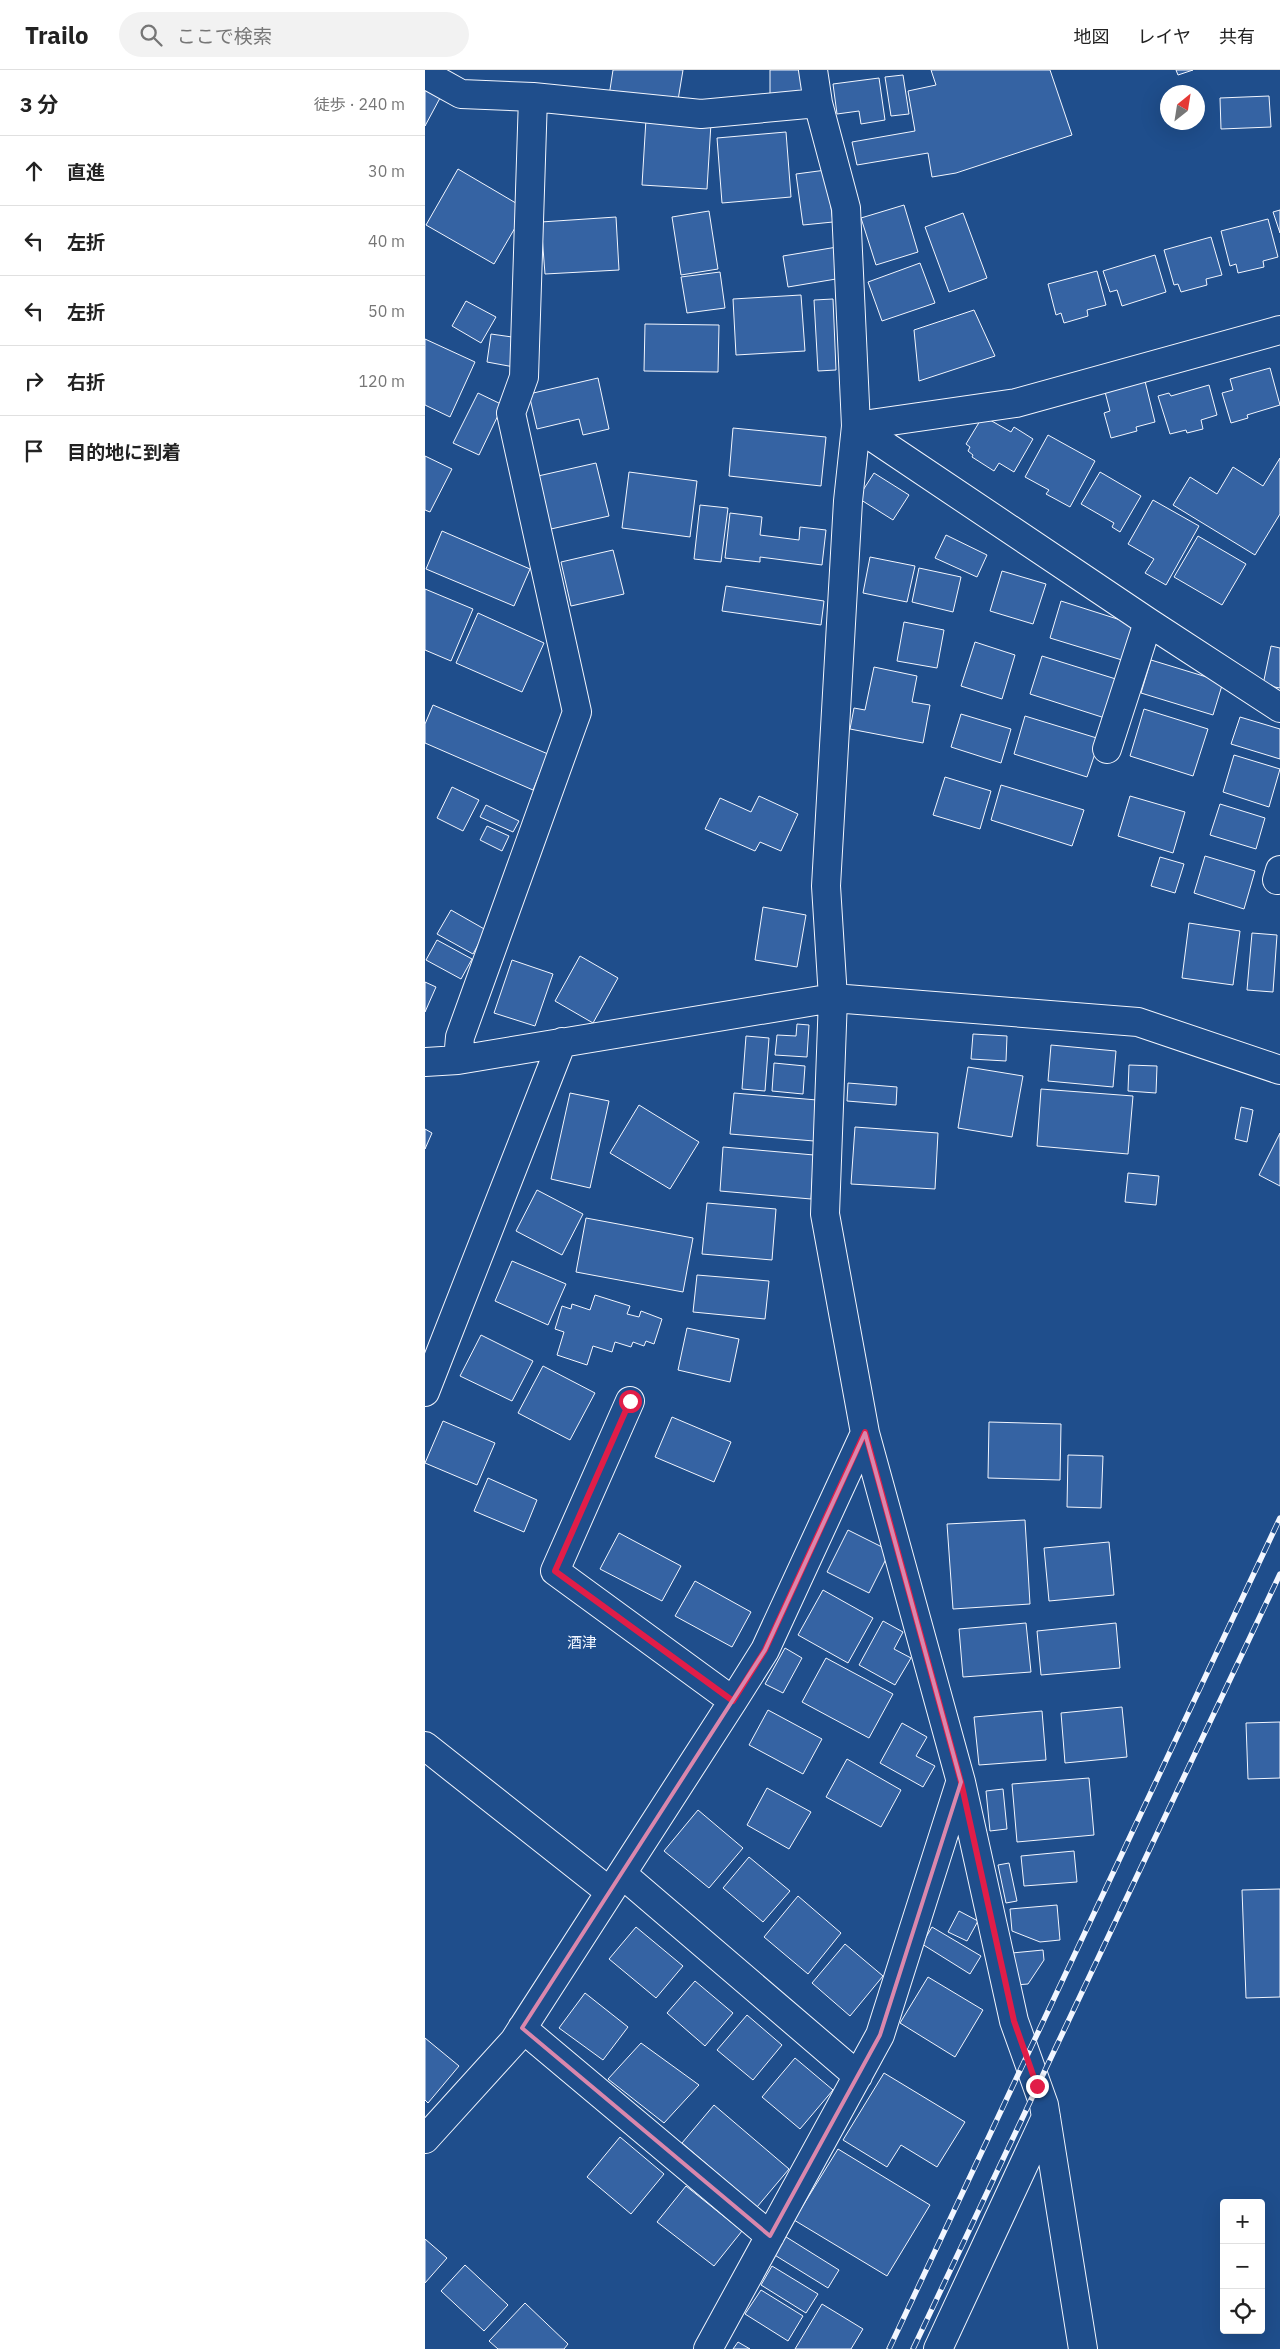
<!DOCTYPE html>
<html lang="ja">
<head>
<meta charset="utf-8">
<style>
	body { margin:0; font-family:"IBM Plex Sans","Noto Sans JP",sans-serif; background:#f2f2f2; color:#222 }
	.controls { position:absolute; right:15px; bottom:15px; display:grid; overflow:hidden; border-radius:5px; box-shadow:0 5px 20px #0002 }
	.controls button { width:45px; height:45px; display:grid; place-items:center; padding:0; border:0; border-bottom:1px solid #e0e0e0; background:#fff; color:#222; font:25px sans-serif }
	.compass { position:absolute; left:735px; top:15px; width:45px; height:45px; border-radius:50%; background:#fff; box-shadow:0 5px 20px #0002; rotate:30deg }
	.stop { position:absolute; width:15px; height:15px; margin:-11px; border:4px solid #e11d48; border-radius:50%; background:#fff }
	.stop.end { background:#e11d48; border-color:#fff; box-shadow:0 1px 5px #0008 }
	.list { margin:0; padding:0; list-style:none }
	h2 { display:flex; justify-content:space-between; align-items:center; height:65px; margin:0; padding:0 20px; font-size:21px }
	h2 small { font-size:16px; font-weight:400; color:#767676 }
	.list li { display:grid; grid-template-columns:32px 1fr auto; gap:15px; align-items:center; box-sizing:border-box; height:70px; padding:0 20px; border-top:1px solid #e0e0e0 }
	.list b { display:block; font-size:19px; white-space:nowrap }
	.list em { font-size:16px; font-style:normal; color:#767676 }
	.icon { flex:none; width:28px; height:28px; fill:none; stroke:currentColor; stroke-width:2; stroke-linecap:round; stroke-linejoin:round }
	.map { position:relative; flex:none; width:855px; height:2279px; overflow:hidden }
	header { display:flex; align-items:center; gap:30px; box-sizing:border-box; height:70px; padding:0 25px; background:#fff; border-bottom:1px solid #e0e0e0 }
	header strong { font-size:24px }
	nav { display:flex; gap:28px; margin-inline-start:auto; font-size:18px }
	.search { width:350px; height:45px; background:#f2f2f2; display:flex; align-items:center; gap:12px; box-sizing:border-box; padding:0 18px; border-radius:28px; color:#767676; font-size:19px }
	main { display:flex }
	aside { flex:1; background:#fff }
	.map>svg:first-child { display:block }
	.building { fill:#3563a3; stroke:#f2f6ff }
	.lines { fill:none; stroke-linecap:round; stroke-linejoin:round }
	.street-casing { stroke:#f2f6ff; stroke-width:30 }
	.street { stroke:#1f4e8c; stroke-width:28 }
	.rail-casing { stroke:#f2f6ff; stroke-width:5.5 }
	.rail { stroke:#1f4e8c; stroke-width:4; stroke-dasharray:11; stroke-linecap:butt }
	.route { stroke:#e11d48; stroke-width:6 }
	.marked { fill:none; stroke:#da87ad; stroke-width:4; stroke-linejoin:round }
	.labels { text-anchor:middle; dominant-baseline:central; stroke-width:4; stroke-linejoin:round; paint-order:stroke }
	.neighbourhood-label { font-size:15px; fill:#f2f6ff; stroke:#1f4e8c }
</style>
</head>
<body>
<header>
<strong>Trailo</strong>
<div class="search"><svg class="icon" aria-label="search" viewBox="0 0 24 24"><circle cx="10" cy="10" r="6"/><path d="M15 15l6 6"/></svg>ここで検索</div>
<nav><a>地図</a><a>レイヤ</a><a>共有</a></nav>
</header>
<main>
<aside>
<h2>3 分<small>徒歩 · 240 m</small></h2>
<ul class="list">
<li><svg class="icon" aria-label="ahead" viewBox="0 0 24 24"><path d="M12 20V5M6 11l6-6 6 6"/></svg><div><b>直進</b></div><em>30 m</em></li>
<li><svg class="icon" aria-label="left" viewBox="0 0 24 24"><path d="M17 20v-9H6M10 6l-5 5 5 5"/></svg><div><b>左折</b></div><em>40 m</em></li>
<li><svg class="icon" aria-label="left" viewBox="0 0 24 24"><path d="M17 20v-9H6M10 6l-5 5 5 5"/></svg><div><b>左折</b></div><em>50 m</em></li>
<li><svg class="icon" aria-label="right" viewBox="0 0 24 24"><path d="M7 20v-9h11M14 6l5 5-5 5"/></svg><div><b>右折</b></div><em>120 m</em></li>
<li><svg class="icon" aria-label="arrive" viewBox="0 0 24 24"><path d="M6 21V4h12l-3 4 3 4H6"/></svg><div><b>目的地に到着</b></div></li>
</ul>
</aside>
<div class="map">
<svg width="855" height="2279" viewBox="0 0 855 2279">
	<rect width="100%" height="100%" fill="#1f4e8c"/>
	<path class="building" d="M 188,0 L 258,0 L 252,36 L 184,26 Z
		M 345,0 L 378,0 L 379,28 L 345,29 Z
		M 506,0 L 625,0 L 647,65 L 531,103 L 507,107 L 503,83 L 432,95 L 427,72 L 490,61 L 483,21 L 511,15 Z
		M 751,0 L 768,0 L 753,5 Z
		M 478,5 L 484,44 L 466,46 L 460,7 Z
		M 454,8 L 460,50 L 436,54 L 434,41 L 412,44 L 408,14 Z
		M 0,20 L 15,28 L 0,56 Z
		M 844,26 L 846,57 L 796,59 L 795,28 Z
		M 221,49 L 286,53 L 282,119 L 217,115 Z
		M 361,62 L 366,127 L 297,133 L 292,68 Z
		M 33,99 L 101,139 L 69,194 L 1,155 Z
		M 401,100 L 408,152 L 378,155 L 371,104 Z
		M 479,135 L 493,182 L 451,195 L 436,148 Z
		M 855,140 L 855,163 L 848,142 Z
		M 284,141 L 293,199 L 256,205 L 247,147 Z
		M 538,143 L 562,208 L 524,222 L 500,157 Z
		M 191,147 L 194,200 L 120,204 L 116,152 Z
		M 843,149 L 853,187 L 838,191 L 839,197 L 813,203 L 811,194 L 805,196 L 796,161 Z
		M 786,167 L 797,205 L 781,209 L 782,215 L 756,222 L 753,214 L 749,215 L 739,180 Z
		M 412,177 L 417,208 L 363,217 L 358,186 Z
		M 730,185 L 741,222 L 697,236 L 692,220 L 685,222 L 678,201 Z
		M 495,193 L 510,233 L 457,251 L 443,212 Z
		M 672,201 L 681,235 L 662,240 L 663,246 L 639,253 L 636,243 L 631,245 L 623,214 Z
		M 295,202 L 300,238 L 262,243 L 256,207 Z
		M 376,225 L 380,281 L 311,285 L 308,229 Z
		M 408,229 L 411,300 L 393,301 L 389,230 Z
		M 41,231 L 71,247 L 56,273 L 27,256 Z
		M 549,240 L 570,286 L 494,311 L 489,260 Z
		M 220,254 L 294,255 L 293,302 L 219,301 Z
		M 66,264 L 94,268 L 89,297 L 62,292 Z
		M 0,269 L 50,292 L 25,347 L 0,335 Z
		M 845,298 L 855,335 L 822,345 L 823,348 L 806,353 L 797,323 L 808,320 L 805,309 Z
		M 719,307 L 730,352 L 711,357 L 712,361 L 686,368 L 679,343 L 685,341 L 679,318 Z
		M 173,308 L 184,359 L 158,365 L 154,349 L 112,359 L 104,324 Z
		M 784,315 L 792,345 L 776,350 L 778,359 L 762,363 L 761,360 L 745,364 L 733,326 L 744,323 L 746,326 Z
		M 53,323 L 78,335 L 54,385 L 28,373 Z
		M 558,346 L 586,362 L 589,357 L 608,369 L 589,402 L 574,393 L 569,401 L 547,387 L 548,385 L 543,381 L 545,377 L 541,374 Z
		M 308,358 L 401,367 L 396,416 L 304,406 Z
		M 623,365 L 670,391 L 645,437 L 621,424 L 624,420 L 600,407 Z
		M 0,386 L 27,399 L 5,442 L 0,440 Z
		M 855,388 L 855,444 L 830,485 L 748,435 L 765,407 L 792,424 L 808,397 L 838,416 Z
		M 171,393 L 184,446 L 126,459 L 113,406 Z
		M 204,402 L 272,411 L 265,467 L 197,458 Z
		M 675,402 L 716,426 L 695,462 L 687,457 L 689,453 L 656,434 Z
		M 449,403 L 484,425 L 468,450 L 433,428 Z
		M 728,430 L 774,456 L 741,515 L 720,503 L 729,489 L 703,474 Z
		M 275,435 L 303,438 L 296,492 L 269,489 Z
		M 305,443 L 337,447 L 335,465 L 374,470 L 375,457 L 401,460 L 397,495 L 335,487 L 335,492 L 300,488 Z
		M 17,461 L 105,499 L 89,536 L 1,499 Z
		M 521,465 L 562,485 L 552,507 L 510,488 Z
		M 773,466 L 821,494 L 797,535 L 749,507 Z
		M 188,480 L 199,524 L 146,536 L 136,492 Z
		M 445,487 L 490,496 L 482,532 L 438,523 Z
		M 494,498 L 536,507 L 528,542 L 487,532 Z
		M 577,501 L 621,514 L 608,554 L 565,541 Z
		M 301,516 L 399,531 L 396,555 L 297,541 Z
		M 0,519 L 48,539 L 26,591 L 0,580 Z
		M 636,531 L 708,554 L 697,590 L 625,568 Z
		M 53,543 L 119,573 L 97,622 L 31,593 Z
		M 479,552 L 519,560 L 512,598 L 472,591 Z
		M 550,572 L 590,585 L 577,629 L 536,616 Z
		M 846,576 L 855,578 L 855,618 L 838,615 Z
		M 617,586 L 694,610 L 683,649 L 605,624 Z
		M 726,590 L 798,612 L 788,645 L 716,623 Z
		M 449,597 L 492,606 L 487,632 L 505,635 L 498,673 L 425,659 L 429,638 L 440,640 Z
		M 8,635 L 123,684 L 108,720 L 0,673 L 0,654 Z
		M 719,639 L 783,659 L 768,706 L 705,686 Z
		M 536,644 L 586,659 L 576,693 L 526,677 Z
		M 600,646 L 675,669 L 662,707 L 589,684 Z
		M 815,647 L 855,659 L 855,689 L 806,674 Z
		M 809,685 L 855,699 L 844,737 L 798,722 Z
		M 520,707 L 566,721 L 555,759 L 508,745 Z
		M 576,715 L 659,740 L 647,776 L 566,750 Z
		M 27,717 L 54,730 L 38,761 L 12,748 Z
		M 334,726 L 373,744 L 356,781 L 335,772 L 330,781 L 280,759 L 295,728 L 326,742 Z
		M 705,726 L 760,742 L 748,783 L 693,766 Z
		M 795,734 L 840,748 L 831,779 L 785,765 Z
		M 61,735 L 94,751 L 88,762 L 55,747 Z
		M 62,756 L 84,766 L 77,781 L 55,770 Z
		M 780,786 L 830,801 L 819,839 L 769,823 Z
		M 735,787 L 759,794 L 750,823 L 726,816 Z
		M 338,837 L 381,845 L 372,897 L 330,890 Z
		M 26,840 L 61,860 L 48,884 L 12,864 Z
		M 764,853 L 815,861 L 808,915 L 757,908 Z
		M 827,863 L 852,865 L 848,922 L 822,920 Z
		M 12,870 L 47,889 L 36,909 L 1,890 Z
		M 155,886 L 193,908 L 168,953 L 130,931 Z
		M 87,890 L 128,904 L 110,956 L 69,943 Z
		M 0,912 L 11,917 L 0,942 Z
		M 372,954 L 384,955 L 382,987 L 350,985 L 352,965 L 371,966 Z
		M 548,964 L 582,966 L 581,991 L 546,989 Z
		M 321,966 L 344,968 L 340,1021 L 317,1019 Z
		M 626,975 L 691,981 L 688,1017 L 623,1011 Z
		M 349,993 L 380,996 L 378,1024 L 347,1021 Z
		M 704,995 L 732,996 L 731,1023 L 703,1021 Z
		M 543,997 L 598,1006 L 587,1067 L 533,1058 Z
		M 423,1013 L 472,1017 L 471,1035 L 422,1031 Z
		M 616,1019 L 708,1026 L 703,1084 L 612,1076 Z
		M 145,1023 L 184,1031 L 165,1118 L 126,1109 Z
		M 309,1023 L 392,1030 L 389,1071 L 305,1064 Z
		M 214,1035 L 274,1072 L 245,1119 L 185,1083 Z
		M 816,1037 L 828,1040 L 822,1072 L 810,1069 Z
		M 430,1057 L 513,1063 L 510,1119 L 426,1114 Z
		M 0,1059 L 7,1063 L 0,1079 Z
		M 855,1063 L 855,1116 L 834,1105 Z
		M 298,1077 L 389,1085 L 386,1129 L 295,1121 Z
		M 703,1103 L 734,1106 L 731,1135 L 700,1132 Z
		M 112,1120 L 158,1144 L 137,1185 L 91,1161 Z
		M 282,1133 L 351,1139 L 347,1190 L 277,1184 Z
		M 161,1148 L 268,1168 L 258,1222 L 151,1202 Z
		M 87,1191 L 141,1214 L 123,1255 L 70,1231 Z
		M 272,1205 L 344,1211 L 340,1249 L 268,1242 Z
		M 170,1225 L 205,1236 L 202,1244 L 214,1247 L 216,1241 L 237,1249 L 229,1274 L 221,1271 L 219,1276 L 208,1272 L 206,1277 L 190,1272 L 187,1282 L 168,1276 L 162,1295 L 132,1285 L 139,1262 L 130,1259 L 137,1236 L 146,1239 L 147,1234 L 165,1240 Z
		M 262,1258 L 314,1269 L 305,1312 L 253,1300 Z
		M 56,1265 L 108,1291 L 87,1331 L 35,1306 Z
		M 118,1296 L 170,1323 L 145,1370 L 93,1343 Z
		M 247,1347 L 306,1372 L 289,1412 L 230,1387 Z
		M 18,1351 L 70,1373 L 52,1415 L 0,1393 Z
		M 564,1352 L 636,1354 L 635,1410 L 563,1408 Z
		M 643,1385 L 678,1386 L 676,1438 L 642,1437 Z
		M 63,1408 L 112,1430 L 99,1462 L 49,1441 Z
		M 600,1450 L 605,1534 L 528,1539 L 522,1454 Z
		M 423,1460 L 465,1481 L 444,1523 L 402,1502 Z
		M 194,1463 L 256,1496 L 237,1531 L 175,1499 Z
		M 684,1472 L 689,1525 L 624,1531 L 619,1478 Z
		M 270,1511 L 326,1542 L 307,1577 L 250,1546 Z
		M 398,1520 L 448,1548 L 423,1593 L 373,1565 Z
		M 458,1551 L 478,1562 L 469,1579 L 486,1588 L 470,1615 L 434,1595 Z
		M 601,1553 L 606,1602 L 538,1607 L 534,1559 Z
		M 691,1553 L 695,1598 L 616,1605 L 612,1561 Z
		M 360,1578 L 377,1588 L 358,1623 L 340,1614 Z
		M 401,1588 L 468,1624 L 444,1668 L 377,1632 Z
		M 697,1637 L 702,1687 L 640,1693 L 636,1643 Z
		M 343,1640 L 397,1669 L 378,1704 L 324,1675 Z
		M 617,1641 L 621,1690 L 554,1695 L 549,1647 Z
		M 855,1652 L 855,1708 L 823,1709 L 821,1653 Z
		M 477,1653 L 502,1667 L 491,1686 L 510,1696 L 498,1717 L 455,1693 Z
		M 422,1689 L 476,1720 L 456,1757 L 401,1727 Z
		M 664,1708 L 669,1765 L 592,1772 L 587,1714 Z
		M 342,1718 L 386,1742 L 364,1779 L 322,1755 Z
		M 578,1719 L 582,1759 L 565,1761 L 561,1721 Z
		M 273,1740 L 318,1778 L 284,1818 L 239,1781 Z
		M 649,1781 L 652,1812 L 599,1816 L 596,1786 Z
		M 324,1787 L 365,1821 L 338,1852 L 298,1818 Z
		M 584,1793 L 592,1831 L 581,1833 L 573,1795 Z
		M 855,1819 L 855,1927 L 821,1928 L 817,1820 Z
		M 373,1826 L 416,1863 L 383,1904 L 339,1867 Z
		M 632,1835 L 635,1870 L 615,1872 L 587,1861 L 585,1839 Z
		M 534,1841 L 553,1851 L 542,1871 L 523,1862 Z
		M 211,1857 L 258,1896 L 231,1928 L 184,1889 Z
		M 507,1857 L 556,1886 L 545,1904 L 497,1874 Z
		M 420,1874 L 458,1906 L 425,1946 L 387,1913 Z
		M 618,1880 L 619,1890 L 603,1914 L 590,1915 L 587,1883 Z
		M 503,1907 L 558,1940 L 530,1987 L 475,1953 Z
		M 270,1911 L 308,1943 L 280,1976 L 242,1943 Z
		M 160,1923 L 203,1957 L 178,1990 L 134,1958 Z
		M 322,1945 L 357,1975 L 328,2010 L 292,1980 Z
		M 0,1968 L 34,1996 L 3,2033 L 0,2030 Z
		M 216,1973 L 274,2015 L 239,2053 L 183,2009 Z
		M 370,1988 L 408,2020 L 375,2059 L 337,2027 Z
		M 459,2003 L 540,2052 L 512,2097 L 476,2075 L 462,2097 L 418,2070 Z
		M 289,2035 L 364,2099 L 332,2137 L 257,2073 Z
		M 195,2067 L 239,2104 L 206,2144 L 162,2107 Z
		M 413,2079 L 505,2135 L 462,2206 L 369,2150 Z
		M 261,2116 L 317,2161 L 289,2196 L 232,2152 Z
		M 358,2165 L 414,2200 L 403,2218 L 348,2184 Z
		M 0,2169 L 22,2188 L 0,2213 Z
		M 40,2195 L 83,2235 L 59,2261 L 16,2221 Z
		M 347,2196 L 393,2224 L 381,2243 L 336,2215 Z
		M 336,2220 L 378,2246 L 363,2271 L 320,2244 Z
		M 100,2233 L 143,2274 L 139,2279 L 73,2279 L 64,2271 Z
		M 397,2234 L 438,2259 L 426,2279 L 370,2279 Z
		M 313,2272 L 325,2279 L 308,2279 Z"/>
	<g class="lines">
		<g class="street-casing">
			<path id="street" d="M 388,0 L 393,33 L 421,138 L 431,356 L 423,431 L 401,816 L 408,928 L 400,1144 L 440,1363 L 536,1712 L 589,1951 L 619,2035 L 658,2279
				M 0,4 L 36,24 L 108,27 L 276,44 L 393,33
				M 431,356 L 723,552 L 855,638
				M 431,356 L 591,333 L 855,260
				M 682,679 L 723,552
				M 852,810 L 855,800
				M 33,990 L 35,967 L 152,642 L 86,343 L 99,307 L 108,27
				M 0,992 L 33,990 L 408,928 L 713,952 L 855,1000
				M 0,1322 L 137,972
				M 205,1331 L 130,1501 L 308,1631
				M 0,1676 L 185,1822
				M 197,1804 L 433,2006
				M 97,1958 L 345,2166
				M 0,2069 L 89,1971 L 308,1631 L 340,1580 L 440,1363
				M 283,2279 L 455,1965 L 535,1713
				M 513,2279 L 621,2047"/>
		</g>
		<use href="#street" class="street"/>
		<g class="rail-casing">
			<path id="rail" d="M 464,2279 L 855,1448
				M 488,2279 L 855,1504"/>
		</g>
		<use href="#rail" class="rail"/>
	</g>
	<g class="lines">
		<path class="route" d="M 205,1331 L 130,1501 L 308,1631 L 340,1580 L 440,1362 L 536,1712 L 589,1951 L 612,2016"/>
	</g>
	<path class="marked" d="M 440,1363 L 536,1712 L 455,1965 L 345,2166 L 97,1958 L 340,1580 Z"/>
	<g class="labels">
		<g class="neighbourhood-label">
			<text x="157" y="1572">酒津</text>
		</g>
	</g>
</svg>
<div class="controls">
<button>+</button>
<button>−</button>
<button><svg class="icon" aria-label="locate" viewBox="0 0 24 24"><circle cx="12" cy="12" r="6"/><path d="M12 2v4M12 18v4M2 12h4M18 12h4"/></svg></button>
</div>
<svg class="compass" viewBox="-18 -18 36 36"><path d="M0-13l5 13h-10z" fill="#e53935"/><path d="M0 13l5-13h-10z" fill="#767676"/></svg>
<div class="stop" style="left:205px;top:1331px"></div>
<div class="stop end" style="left:612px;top:2016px"></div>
</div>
</main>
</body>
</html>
